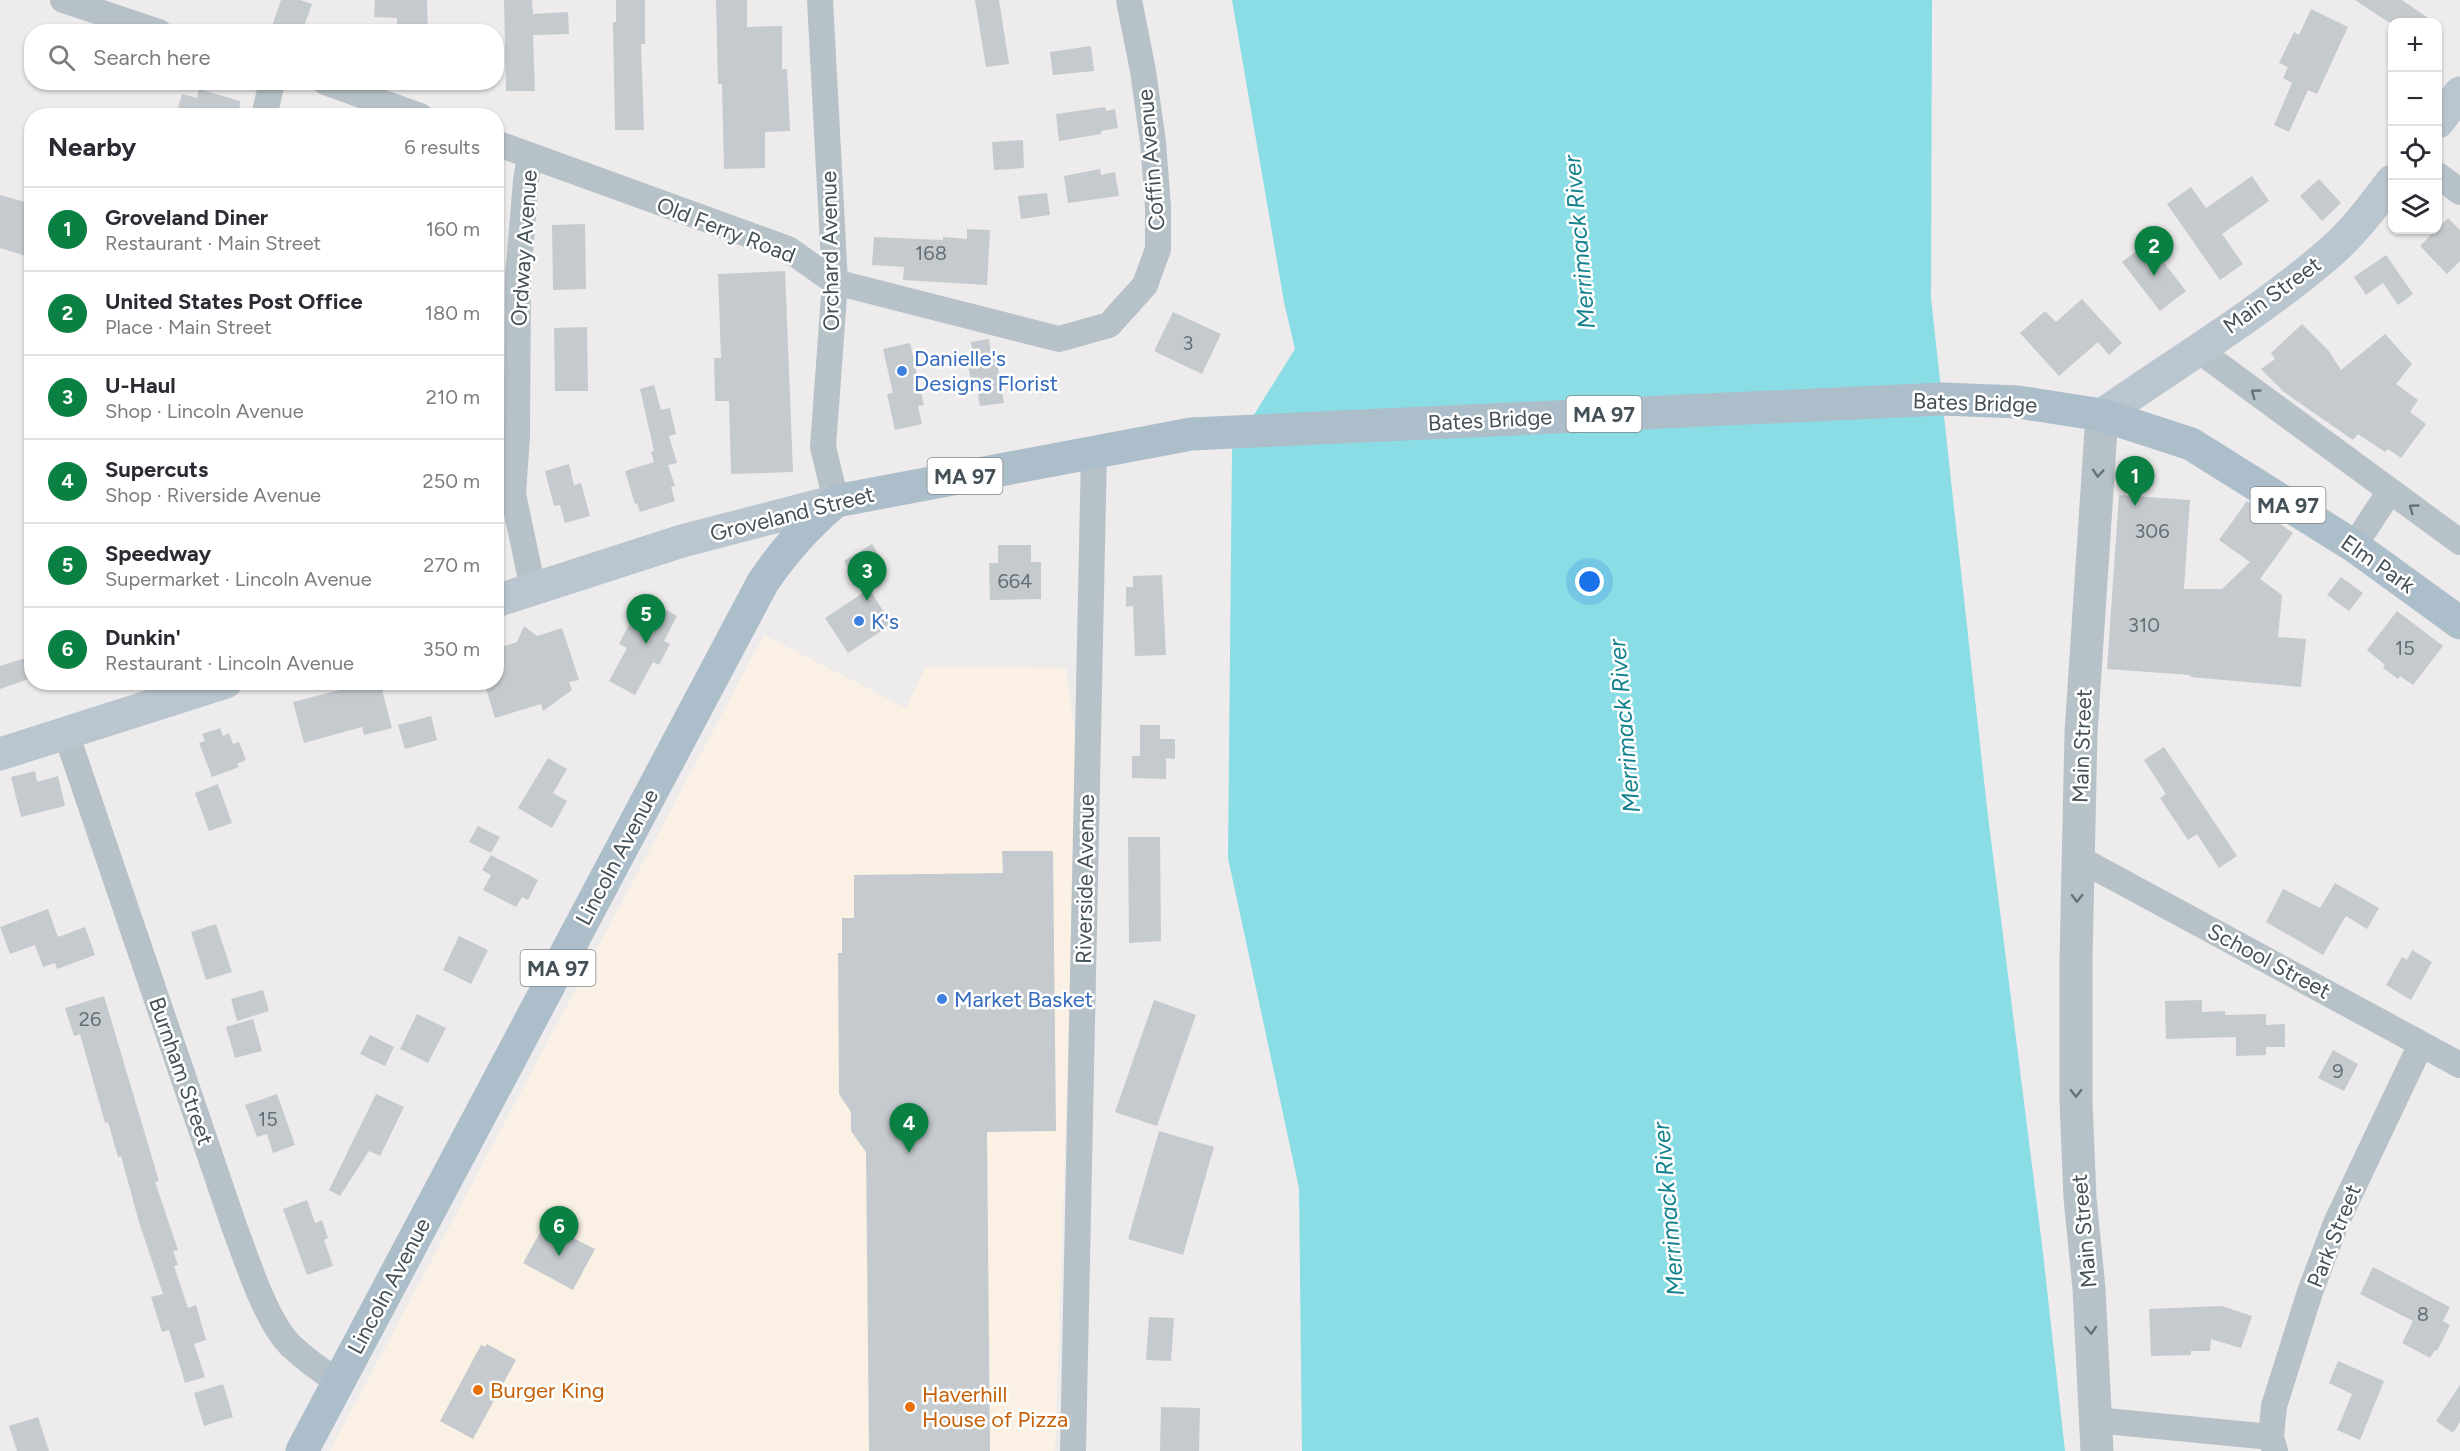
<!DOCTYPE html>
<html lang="en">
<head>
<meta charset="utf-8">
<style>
	body { margin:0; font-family:Figtree,sans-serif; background:#f2f2f3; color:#2b2b33 }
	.controls { position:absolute; right:18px; top:18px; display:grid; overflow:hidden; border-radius:12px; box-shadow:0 2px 4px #0004 }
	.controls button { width:54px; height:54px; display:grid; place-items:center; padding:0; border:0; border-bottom:2px solid #e1e1e2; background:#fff; color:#2b2b33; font:30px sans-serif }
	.you { position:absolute; left:1590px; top:582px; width:21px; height:21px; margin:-15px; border:4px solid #fff; border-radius:50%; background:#1a73e8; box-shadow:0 0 0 9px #1a73e833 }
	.badge { display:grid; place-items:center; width:39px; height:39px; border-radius:50%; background:#0b8043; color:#fff; font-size:20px; font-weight:700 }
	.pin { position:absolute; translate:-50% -50px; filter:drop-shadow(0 2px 3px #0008) }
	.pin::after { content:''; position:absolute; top:32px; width:21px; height:18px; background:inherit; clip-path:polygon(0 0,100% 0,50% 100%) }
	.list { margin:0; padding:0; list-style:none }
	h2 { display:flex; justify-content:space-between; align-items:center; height:78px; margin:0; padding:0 24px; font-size:26px }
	h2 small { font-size:20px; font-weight:400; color:#7c7c81 }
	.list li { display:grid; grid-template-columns:39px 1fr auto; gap:18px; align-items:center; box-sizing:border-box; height:84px; padding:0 24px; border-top:2px solid #e1e1e2 }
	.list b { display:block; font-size:22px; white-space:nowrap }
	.list p { margin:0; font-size:20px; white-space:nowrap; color:#7c7c81 }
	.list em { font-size:20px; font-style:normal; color:#7c7c81 }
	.icon { flex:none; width:33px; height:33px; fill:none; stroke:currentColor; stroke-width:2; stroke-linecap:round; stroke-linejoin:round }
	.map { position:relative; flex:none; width:2460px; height:1451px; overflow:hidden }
	.search { position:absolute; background:#fff; box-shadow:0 2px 4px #0004; left:24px; top:24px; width:480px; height:66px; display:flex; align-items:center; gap:15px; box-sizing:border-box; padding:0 21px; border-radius:24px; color:#7c7c81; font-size:22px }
	.panel { position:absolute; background:#fff; box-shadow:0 2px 4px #0004; left:24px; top:108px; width:480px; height:582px; border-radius:24px }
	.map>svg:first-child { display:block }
	.commercial { fill:#faf1e4 }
	.water { fill:#8adde5 }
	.building { fill:#c5cace }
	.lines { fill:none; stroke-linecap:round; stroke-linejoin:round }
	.minor { stroke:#b7c2c8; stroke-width:26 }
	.tertiary { stroke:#b7c2c8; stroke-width:33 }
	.secondary { stroke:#bac6cf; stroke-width:33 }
	.primary { stroke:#acbeca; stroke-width:33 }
	.oneway { stroke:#67737a }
	.shop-dot { fill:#3f7fe0; stroke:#fff; stroke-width:2 }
	.food-dot { fill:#e8710a; stroke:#fff; stroke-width:2 }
	.labels { text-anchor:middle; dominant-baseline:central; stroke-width:5; stroke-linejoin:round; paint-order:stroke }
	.number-label { font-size:20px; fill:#656f76 }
	.shield { fill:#fff; stroke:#7d858a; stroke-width:1.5 }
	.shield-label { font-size:21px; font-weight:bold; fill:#455158 }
	.street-label { font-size:22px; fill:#455158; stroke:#fff }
	.shop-label { font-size:22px; fill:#366cbe; stroke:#fff; text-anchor:start }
	.food-label { font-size:22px; fill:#c56008; stroke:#fff; text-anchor:start }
	.water-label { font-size:24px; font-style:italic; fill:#14828e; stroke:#fff }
</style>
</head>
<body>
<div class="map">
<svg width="2460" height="1451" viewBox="0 0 2460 1451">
	<rect width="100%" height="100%" fill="#eeebec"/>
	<path class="commercial" d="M 764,635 L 906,708 L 926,667 L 1066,668 L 1078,759 L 1055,1451 L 330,1451 Z"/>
	<path class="water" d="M 1232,0 L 1932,0 L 1931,298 L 1987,808 L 2043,1253 L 2065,1451 L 1302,1451 L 1299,1188 L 1228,858 L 1232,450 L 1295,349 L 1284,302 Z"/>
	<path class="building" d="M 281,0 L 300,0 L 312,4 L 302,32 L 270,32 Z
		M 375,0 L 427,0 L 428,32 L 397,32 L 397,18 L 374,17 Z
		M 504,0 L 532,0 L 533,14 L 568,12 L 569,34 L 533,35 L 535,91 L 506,91 Z
		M 616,0 L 645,0 L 645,44 L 641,44 L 644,130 L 615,130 L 613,22 L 616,22 Z
		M 716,0 L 747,0 L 747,27 L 782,26 L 782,69 L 787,69 L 790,131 L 765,132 L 765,168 L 724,169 L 722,84 L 718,84 Z
		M 975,0 L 999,0 L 1009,64 L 986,67 Z
		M 2355,0 L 2402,0 L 2434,22 L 2388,22 Z
		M 2311,9 L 2348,27 L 2317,94 L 2308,90 L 2289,132 L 2274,125 L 2292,83 L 2283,78 L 2288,67 L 2279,63 L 2294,32 L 2299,35 Z
		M 1091,46 L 1094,71 L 1053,75 L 1050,52 Z
		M 199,89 L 240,101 L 239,116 L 190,116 L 177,112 L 182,94 L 197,98 Z
		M 1105,107 L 1106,111 L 1115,109 L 1118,128 L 1101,131 L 1101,134 L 1059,141 L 1056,114 Z
		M 1023,140 L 1024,168 L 994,170 L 992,142 Z
		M 1100,169 L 1101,175 L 1115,172 L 1119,196 L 1068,203 L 1064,176 Z
		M 2252,176 L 2269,201 L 2222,234 L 2243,264 L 2220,280 L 2167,204 L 2191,187 L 2206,208 Z
		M 2319,179 L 2341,203 L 2322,221 L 2300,196 Z
		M 1047,193 L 1050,215 L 1021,219 L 1018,196 Z
		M 0,195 L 32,204 L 32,258 L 0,248 Z
		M 2448,218 L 2460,230 L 2460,261 L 2447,274 L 2420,246 Z
		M 585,224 L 586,289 L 553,290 L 552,225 Z
		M 967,229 L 990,230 L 987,285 L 903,280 L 904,267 L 872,265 L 874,237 L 943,240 L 943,237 L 967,239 Z
		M 2143,246 L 2147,251 L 2152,247 L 2186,291 L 2160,311 L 2122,262 Z
		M 2386,255 L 2413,294 L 2398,305 L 2383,283 L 2366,295 L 2354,277 Z
		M 785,271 L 793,472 L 731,474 L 729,401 L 715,401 L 714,358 L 721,358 L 718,274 Z
		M 2082,299 L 2122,343 L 2109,355 L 2098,342 L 2059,376 L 2020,333 L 2045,311 L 2056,322 Z
		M 1173,312 L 1221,334 L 1202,374 L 1154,351 Z
		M 2302,324 L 2328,350 L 2341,370 L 2385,334 L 2412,364 L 2396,384 L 2418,400 L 2410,412 L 2426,424 L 2401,458 L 2388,449 L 2385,452 L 2358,434 L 2353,440 L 2284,392 L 2261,369 L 2275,359 L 2271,353 Z
		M 587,327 L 588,391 L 555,391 L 554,328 Z
		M 989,339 L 991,352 L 995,351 L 1004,403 L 980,406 L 977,388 L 972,389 L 968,363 L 974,362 L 971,342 Z
		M 910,343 L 924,405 L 918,406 L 922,424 L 895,430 L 887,394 L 893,393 L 883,349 Z
		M 654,385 L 661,410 L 670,408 L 676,434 L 669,436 L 677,463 L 668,465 L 675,486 L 671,487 L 675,501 L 640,512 L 637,503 L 635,504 L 625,471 L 654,462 L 651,452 L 654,451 L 640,389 Z
		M 569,464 L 574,485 L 581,483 L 590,516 L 565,523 L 560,505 L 554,506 L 545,471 Z
		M 2119,495 L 2190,500 L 2184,589 L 2222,589 L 2250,562 L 2219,540 L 2247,501 L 2293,533 L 2260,579 L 2282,595 L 2278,637 L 2306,639 L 2301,687 L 2190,677 L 2190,675 L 2107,669 Z
		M 872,544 L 884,564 L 856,581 L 844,561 Z
		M 998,545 L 1031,545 L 1031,562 L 1041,562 L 1041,599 L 990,600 L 989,563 L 998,563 Z
		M 1162,575 L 1166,655 L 1135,656 L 1133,606 L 1126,607 L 1126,587 L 1133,587 L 1133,576 Z
		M 2341,577 L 2363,593 L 2349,611 L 2327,595 Z
		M 869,589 L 892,624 L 848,653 L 825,618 Z
		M 652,602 L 677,616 L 664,641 L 670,644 L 659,665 L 653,662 L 635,695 L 609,681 L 627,648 L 619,644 L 630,623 L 639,627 Z
		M 2397,611 L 2443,646 L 2413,685 L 2400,676 L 2398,679 L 2383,668 L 2385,665 L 2367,650 Z
		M 524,626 L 537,636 L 562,628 L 579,680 L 569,682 L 572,690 L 543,711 L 541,704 L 495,718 L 484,682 L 496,682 L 496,649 L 517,642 Z
		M 32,656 L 32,678 L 0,689 L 0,666 Z
		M 371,682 L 380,682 L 392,728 L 364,735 L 362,727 L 304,743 L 293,702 Z
		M 431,716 L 437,740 L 405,749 L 398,725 Z
		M 1140,725 L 1160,725 L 1160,739 L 1175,739 L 1175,759 L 1166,758 L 1166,779 L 1132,778 L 1132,756 L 1140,756 Z
		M 220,728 L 223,736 L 229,733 L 233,744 L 239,742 L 246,760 L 237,764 L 239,767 L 212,777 L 199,743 L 205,741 L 202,734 Z
		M 2164,747 L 2237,856 L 2219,868 L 2197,834 L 2188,840 L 2160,798 L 2166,794 L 2144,760 Z
		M 548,758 L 567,769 L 553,793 L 567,801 L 552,828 L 518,808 Z
		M 35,771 L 37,782 L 58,776 L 65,806 L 21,817 L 11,777 Z
		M 218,784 L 232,823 L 209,831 L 195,793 Z
		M 478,826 L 500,837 L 491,853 L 469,842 Z
		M 1128,837 L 1160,837 L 1161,941 L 1129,943 Z
		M 1002,851 L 1053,851 L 1056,1131 L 987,1132 L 990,1451 L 869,1451 L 866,1152 L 851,1131 L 851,1112 L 839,1094 L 838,953 L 842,953 L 842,918 L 854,918 L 854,875 L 1003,873 Z
		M 491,855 L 538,880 L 528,900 L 522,897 L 516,907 L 483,890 L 491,875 L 482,870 Z
		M 2335,883 L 2379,908 L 2367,929 L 2346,916 L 2323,955 L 2266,922 L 2283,889 L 2320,908 Z
		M 48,909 L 58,937 L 85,927 L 95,955 L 57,969 L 55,963 L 43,967 L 35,945 L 10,954 L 0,927 Z
		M 216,924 L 232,972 L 206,980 L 191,932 Z
		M 459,936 L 488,950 L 471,984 L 443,970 Z
		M 2412,950 L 2432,962 L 2411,1000 L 2386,985 L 2402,957 L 2407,960 Z
		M 263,990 L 269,1011 L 237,1021 L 231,999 Z
		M 104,996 L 159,1181 L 155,1182 L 178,1250 L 173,1251 L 178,1265 L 174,1266 L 188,1308 L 196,1305 L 206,1340 L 194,1344 L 205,1377 L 185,1383 L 169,1330 L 162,1332 L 151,1297 L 163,1294 L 139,1222 L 121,1156 L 118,1157 L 108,1122 L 105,1123 L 80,1034 L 74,1036 L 65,1008 Z
		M 1154,1000 L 1196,1015 L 1157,1126 L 1115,1112 Z
		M 2202,1000 L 2202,1012 L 2225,1011 L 2225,1015 L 2266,1014 L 2266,1025 L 2285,1024 L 2285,1047 L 2266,1047 L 2266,1055 L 2236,1056 L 2236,1037 L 2166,1039 L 2165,1001 Z
		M 417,1014 L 446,1028 L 428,1063 L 400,1049 Z
		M 253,1019 L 262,1051 L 235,1058 L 226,1027 Z
		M 370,1035 L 394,1047 L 385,1066 L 360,1054 Z
		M 2333,1050 L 2358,1064 L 2344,1091 L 2318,1078 Z
		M 277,1094 L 295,1145 L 273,1153 L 267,1134 L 257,1137 L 245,1105 Z
		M 376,1094 L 404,1107 L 380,1156 L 369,1151 L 340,1196 L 329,1190 Z
		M 1159,1131 L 1214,1147 L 1183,1255 L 1128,1239 Z
		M 307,1200 L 315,1223 L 322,1220 L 328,1238 L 324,1240 L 333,1266 L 307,1275 L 283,1209 Z
		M 547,1220 L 571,1233 L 569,1236 L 595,1249 L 573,1290 L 523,1263 Z
		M 2373,1267 L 2450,1307 L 2443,1321 L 2450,1325 L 2437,1351 L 2435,1350 L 2430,1358 L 2402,1343 L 2413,1321 L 2360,1294 Z
		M 2222,1306 L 2252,1316 L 2241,1348 L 2211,1339 L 2210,1351 L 2191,1351 L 2191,1355 L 2151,1356 L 2149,1309 Z
		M 1149,1317 L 1174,1318 L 1171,1361 L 1146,1360 Z
		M 487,1344 L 516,1360 L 473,1439 L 440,1421 L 481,1345 L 485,1347 Z
		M 2338,1361 L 2384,1381 L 2360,1440 L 2337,1430 L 2352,1394 L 2329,1383 Z
		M 223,1384 L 233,1417 L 204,1426 L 194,1393 Z
		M 2460,1385 L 2460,1422 L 2453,1433 L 2436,1421 Z
		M 1161,1407 L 1200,1408 L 1199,1451 L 1160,1451 Z
		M 38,1417 L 49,1451 L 17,1451 L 9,1426 Z"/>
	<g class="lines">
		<path class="minor" d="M 63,0 L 159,32
			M 820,0 L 835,282 L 823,447 L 836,501
			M 325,82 L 420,116
			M 264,116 L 272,82
			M 496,143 L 788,249 L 835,282 L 1059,339 L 1109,325 L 1145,285 L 1158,249 L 1158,207 L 1153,142 L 1143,71 L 1129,0
			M 530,157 L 526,180 L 518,277 L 517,436 L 513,494 L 533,589
			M 2438,175 L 2460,192
			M 2197,349 L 2460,542
			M 2354,546 L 2390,491
			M 66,733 L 234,1226 C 247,1260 265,1319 290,1345 C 305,1359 321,1371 339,1382
			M 2078,858 L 2460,1065
			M 2095,1420 L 2271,1437 L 2275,1451
			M 2271,1437 L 2274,1406 L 2310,1292 L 2336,1223 L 2421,1044
			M 1073,1451 L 1094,451"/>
		<path class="tertiary" d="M 2097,1451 L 2089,1289 L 2080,1198 L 2076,1102 L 2076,960 L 2081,733 L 2102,415"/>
		<path class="secondary" d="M 2438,122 L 2460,93
			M 2102,415 C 2179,361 2262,312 2333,250 C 2355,230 2374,205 2392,181
			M 496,601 L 682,541 L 836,501
			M 0,754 L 226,682"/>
		<path class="primary" d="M 302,1451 L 763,582 C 784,551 807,525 836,501 L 1191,434 L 1942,399 L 2018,402 L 2102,415 L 2191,444 L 2354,546 L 2460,623"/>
	</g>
	<defs><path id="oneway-chevron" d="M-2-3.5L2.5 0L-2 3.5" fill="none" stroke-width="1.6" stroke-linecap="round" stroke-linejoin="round" transform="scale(1.5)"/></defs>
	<g class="oneway">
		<use href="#oneway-chevron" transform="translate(2255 393) rotate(-144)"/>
		<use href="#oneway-chevron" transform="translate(2098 473) rotate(94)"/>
		<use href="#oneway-chevron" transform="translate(2413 508) rotate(-144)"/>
		<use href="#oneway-chevron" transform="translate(2077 898) rotate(91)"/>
		<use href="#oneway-chevron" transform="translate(2076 1093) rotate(90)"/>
		<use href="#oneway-chevron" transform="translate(2091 1330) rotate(87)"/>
	</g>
	<g class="shop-dot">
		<circle cx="902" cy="371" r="6"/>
		<circle cx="859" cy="621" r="6"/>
		<circle cx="942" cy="999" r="6"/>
	</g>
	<g class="food-dot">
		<circle cx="478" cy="1390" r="6"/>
		<circle cx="910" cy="1407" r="6"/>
	</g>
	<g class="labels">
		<g class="number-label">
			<text x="931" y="253">168</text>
			<text x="1188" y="343">3</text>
			<text x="2152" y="531">306</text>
			<text x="1015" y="581">664</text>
			<text x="2144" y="625">310</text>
			<text x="2405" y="648">15</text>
			<text x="90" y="1019">26</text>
			<text x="2338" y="1071">9</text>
			<text x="268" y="1119">15</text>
			<text x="2423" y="1314">8</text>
		</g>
		<g class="shield">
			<rect x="1566.5" y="396" width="75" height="36" rx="4.5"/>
			<rect x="927.5" y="458" width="75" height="36" rx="4.5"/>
			<rect x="2250.5" y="487" width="75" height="36" rx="4.5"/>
			<rect x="520.5" y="950" width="75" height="36" rx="4.5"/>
		</g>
		<g class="shield-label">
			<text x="1604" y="414">MA 97</text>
			<text x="965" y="476">MA 97</text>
			<text x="2288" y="505">MA 97</text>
			<text x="558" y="968">MA 97</text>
		</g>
		<g class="street-label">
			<text transform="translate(1151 160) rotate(-95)">Coffin Avenue</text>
			<text transform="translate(726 230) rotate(21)">Old Ferry Road</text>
			<text transform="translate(524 248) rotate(-86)">Ordway Avenue</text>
			<text transform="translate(830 251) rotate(-91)">Orchard Avenue</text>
			<text transform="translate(2272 295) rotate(-36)">Main Street</text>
			<text transform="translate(1975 403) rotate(2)">Bates Bridge</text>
			<text transform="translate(1490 420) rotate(-3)">Bates Bridge</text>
			<text transform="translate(792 514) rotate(-14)">Groveland Street</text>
			<text transform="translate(2378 564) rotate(35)">Elm Park</text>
			<text transform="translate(2082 746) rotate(-88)">Main Street</text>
			<text transform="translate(617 857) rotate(-62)">Lincoln Avenue</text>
			<text transform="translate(1085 879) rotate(-89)">Riverside Avenue</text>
			<text transform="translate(2269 961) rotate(28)">School Street</text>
			<text transform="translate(181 1071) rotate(71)">Burnham Street</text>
			<text transform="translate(2084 1231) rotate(-95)">Main Street</text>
			<text transform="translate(2334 1236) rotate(-68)">Park Street</text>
			<text transform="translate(389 1286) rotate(-62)">Lincoln Avenue</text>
		</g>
		<g class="shop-label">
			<text x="914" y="358">Danielle's<tspan x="914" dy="25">Designs Florist</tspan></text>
			<text x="871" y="621">K's</text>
			<text x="954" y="999">Market Basket</text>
		</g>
		<g class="food-label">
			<text x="490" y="1390">Burger King</text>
			<text x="922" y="1394">Haverhill<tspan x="922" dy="25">House of Pizza</tspan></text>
		</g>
		<g class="water-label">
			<text transform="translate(1579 242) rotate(-95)">Merrimack River</text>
			<text transform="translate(1624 726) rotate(-95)">Merrimack River</text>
			<text transform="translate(1668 1209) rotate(-95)">Merrimack River</text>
		</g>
	</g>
</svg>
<div class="controls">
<button>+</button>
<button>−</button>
<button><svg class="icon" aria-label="locate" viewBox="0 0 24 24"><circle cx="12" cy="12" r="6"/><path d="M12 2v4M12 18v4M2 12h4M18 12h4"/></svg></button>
<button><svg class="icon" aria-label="layers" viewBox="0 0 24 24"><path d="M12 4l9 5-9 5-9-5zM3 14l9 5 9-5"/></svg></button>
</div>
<div class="you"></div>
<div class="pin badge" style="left:2135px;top:506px">1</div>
<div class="pin badge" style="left:2154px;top:276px">2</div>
<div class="pin badge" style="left:867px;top:601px">3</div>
<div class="pin badge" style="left:909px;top:1153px">4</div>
<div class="pin badge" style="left:646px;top:644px">5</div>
<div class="pin badge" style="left:559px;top:1256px">6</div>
<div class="search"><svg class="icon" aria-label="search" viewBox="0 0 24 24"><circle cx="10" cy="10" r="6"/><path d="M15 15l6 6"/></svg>Search here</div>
<section class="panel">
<h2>Nearby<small>6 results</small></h2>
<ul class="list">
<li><span class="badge">1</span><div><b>Groveland Diner</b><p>Restaurant · Main Street</p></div><em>160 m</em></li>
<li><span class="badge">2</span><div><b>United States Post Office</b><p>Place · Main Street</p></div><em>180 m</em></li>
<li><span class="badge">3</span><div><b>U-Haul</b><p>Shop · Lincoln Avenue</p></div><em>210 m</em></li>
<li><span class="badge">4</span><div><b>Supercuts</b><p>Shop · Riverside Avenue</p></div><em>250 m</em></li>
<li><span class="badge">5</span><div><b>Speedway</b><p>Supermarket · Lincoln Avenue</p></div><em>270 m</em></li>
<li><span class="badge">6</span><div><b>Dunkin'</b><p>Restaurant · Lincoln Avenue</p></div><em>350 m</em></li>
</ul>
</section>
</div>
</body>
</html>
